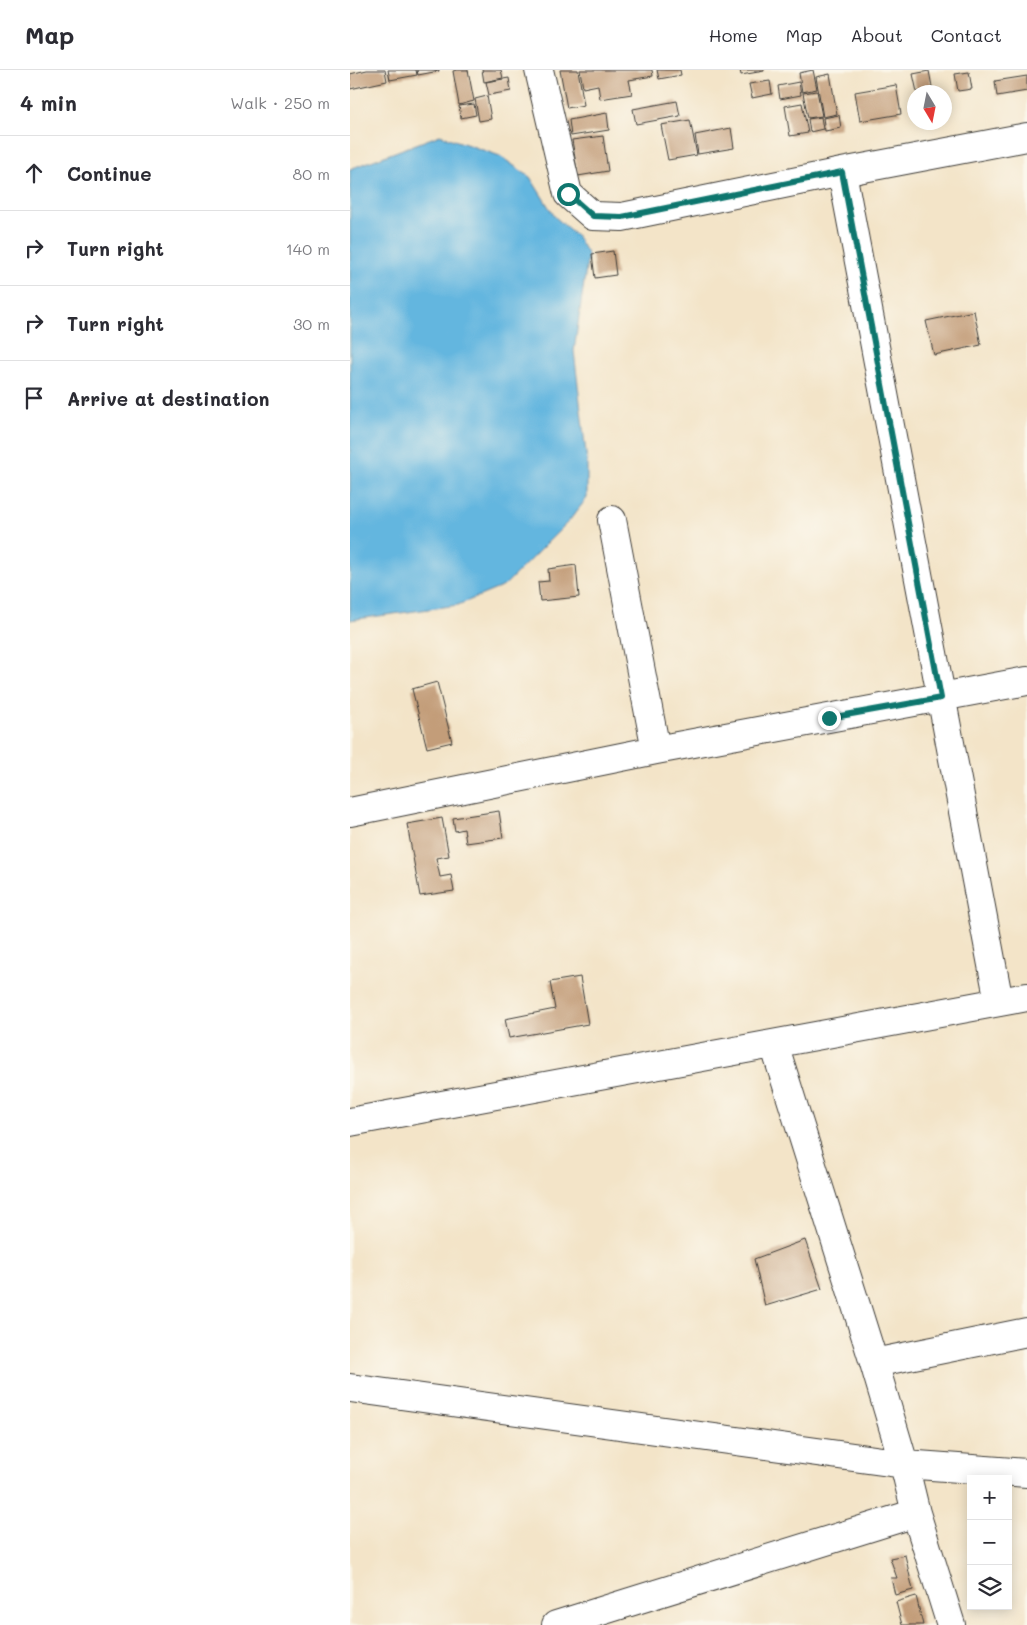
<!DOCTYPE html>
<html lang="en">
<head>
<meta charset="utf-8">
<style>
	body { margin:0; font-family:Mali,sans-serif; background:#f7f7f7; color:#2b2b33 }
	.controls { position:absolute; right:15px; bottom:15px; display:grid; overflow:hidden; border-radius:0px; box-shadow:0 2px 12px #0003 }
	.controls button { width:45px; height:45px; display:grid; place-items:center; padding:0; border:0; border-bottom:1px solid #e1e1e2; background:#fff; color:#2b2b33; font:25px sans-serif }
	.compass { position:absolute; left:557px; top:15px; width:45px; height:45px; border-radius:50%; background:#fff; box-shadow:0 2px 12px #0003; rotate:170deg }
	.stop { position:absolute; width:15px; height:15px; margin:-11px; border:4px solid #0f766e; border-radius:50%; background:#fff }
	.stop.end { background:#0f766e; border-color:#fff; box-shadow:0 1px 5px #0008 }
	.list { margin:0; padding:0; list-style:none }
	h2 { display:flex; justify-content:space-between; align-items:center; height:65px; margin:0; padding:0 20px; font-size:21px }
	h2 small { font-size:16px; font-weight:400; color:#7c7c81 }
	.list li { display:grid; grid-template-columns:32px 1fr auto; gap:15px; align-items:center; box-sizing:border-box; height:75px; padding:0 20px; border-top:1px solid #e1e1e2 }
	.list b { display:block; font-size:19px; white-space:nowrap }
	.list em { font-size:16px; font-style:normal; color:#7c7c81 }
	.icon { flex:none; width:28px; height:28px; fill:none; stroke:currentColor; stroke-width:2; stroke-linecap:round; stroke-linejoin:round }
	.map { position:relative; flex:none; width:677px; height:1555px; overflow:hidden }
	header { display:flex; align-items:center; gap:30px; box-sizing:border-box; height:70px; padding:0 25px; background:#fff; border-bottom:1px solid #e1e1e2 }
	header strong { font-size:24px }
	nav { display:flex; gap:28px; margin-inline-start:auto; font-size:18px }
	main { display:flex }
	aside { flex:1; background:#fff }
	.map>svg:first-child { display:block }
	.water { fill:#64b6df; stroke:#40697e }
	.building { fill:#c39d79 }
	.lines { fill:none; stroke-linecap:round; stroke-linejoin:round }
	.street-casing { stroke:#3c3a36; stroke-width:30 }
	.street { stroke:#fff; stroke-width:28 }
	.route { stroke:#0f766e; stroke-width:6 }
</style>
</head>
<body>
<header>
<strong>Map</strong>
<nav><a>Home</a><a>Map</a><a>About</a><a>Contact</a></nav>
</header>
<main>
<aside>
<h2>4 min<small>Walk · 250 m</small></h2>
<ul class="list">
<li><svg class="icon" aria-label="ahead" viewBox="0 0 24 24"><path d="M12 20V5M6 11l6-6 6 6"/></svg><div><b>Continue</b></div><em>80 m</em></li>
<li><svg class="icon" aria-label="right" viewBox="0 0 24 24"><path d="M7 20v-9h11M14 6l5 5-5 5"/></svg><div><b>Turn right</b></div><em>140 m</em></li>
<li><svg class="icon" aria-label="right" viewBox="0 0 24 24"><path d="M7 20v-9h11M14 6l5 5-5 5"/></svg><div><b>Turn right</b></div><em>30 m</em></li>
<li><svg class="icon" aria-label="arrive" viewBox="0 0 24 24"><path d="M6 21V4h12l-3 4 3 4H6"/></svg><div><b>Arrive at destination</b></div></li>
</ul>
</aside>
<div class="map">
<svg width="677" height="1555" viewBox="0 0 677 1555">
	<rect width="100%" height="100%" fill="#fbf7ec"/>
	<filter id="ink" filterUnits="userSpaceOnUse"><feTurbulence type="fractalNoise" baseFrequency=".02" numOctaves="2"/><feDisplacementMap in="SourceGraphic" scale="10" xChannelSelector="R" yChannelSelector="G"/><feConvolveMatrix kernelMatrix="1 2 1 2 8 2 1 2 1" color-interpolation-filters="sRGB"/></filter>
	<filter id="wash" filterUnits="userSpaceOnUse"><feTurbulence type="fractalNoise" baseFrequency=".0096" numOctaves="4" result="noise"/><feDisplacementMap in="SourceGraphic" scale="20" xChannelSelector="R" yChannelSelector="G"/><feGaussianBlur stdDeviation="1.12" result="paint"/><feColorMatrix in="noise" values="0 0 0 0 0 0 0 0 0 0 0 0 0 0 0 0 0 1.4 0 .05"/><feComposite in="paint" operator="in"/></filter>
	<g filter="url(#wash)">
		<rect width="100%" height="100%" fill="#f3e4c8"/>
		<path class="water" d="M 90,65 L 150,86 L 180,107 L 205,147 L 226,165 L 238,185 L 224,281 L 237,392 L 237,428 L 219,451 L 154,516 L 108,535 L 0,550 L 0,99 Z"/>
		<g id="blocks">
			<path class="building" d="M 17,0 L 35,0 L 37,11 L 0,19 L 0,4 Z
				M 38,0 L 66,0 L 67,5 L 40,10 Z
				M 67,0 L 89,0 L 89,1 L 68,5 Z
				M 107,0 L 118,0 L 124,31 L 109,35 L 103,1 Z
				M 132,0 L 151,0 L 153,8 L 134,12 Z
				M 210,0 L 228,0 L 234,35 L 217,38 Z
				M 230,0 L 302,0 L 303,6 L 279,10 L 282,24 L 250,29 L 248,15 L 233,18 Z
				M 307,0 L 330,0 L 331,5 L 309,9 Z
				M 390,0 L 414,0 L 414,1 L 391,5 Z
				M 463,0 L 467,19 L 452,22 L 449,3 Z
				M 579,1 L 583,22 L 567,22 L 563,4 Z
				M 619,2 L 622,19 L 608,21 L 605,4 Z
				M 480,4 L 487,44 L 473,47 L 466,7 Z
				M 677,6 L 677,21 L 647,26 L 645,11 Z
				M 159,8 L 161,21 L 139,25 L 136,12 Z
				M 420,11 L 422,24 L 402,28 L 399,14 Z
				M 449,12 L 451,25 L 430,29 L 428,16 Z
				M 546,15 L 551,44 L 510,51 L 505,22 Z
				M 467,21 L 472,46 L 458,48 L 453,23 Z
				M 137,26 L 141,49 L 129,51 L 125,29 Z
				M 327,31 L 330,46 L 286,54 L 283,39 Z
				M 452,33 L 458,63 L 440,66 L 435,36 Z
				M 124,34 L 126,45 L 111,48 L 109,36 Z
				M 257,43 L 259,60 L 221,66 L 219,50 Z
				M 489,45 L 491,58 L 475,61 L 473,48 Z
				M 471,47 L 473,59 L 460,62 L 458,49 Z
				M 340,50 L 347,85 L 318,90 L 311,55 Z
				M 381,58 L 384,78 L 348,84 L 345,65 Z
				M 253,66 L 258,101 L 228,106 L 222,70 Z
				M 263,181 L 266,205 L 245,208 L 242,184 Z
				M 624,241 L 631,275 L 584,285 L 576,251 Z
				M 226,495 L 229,527 L 190,531 L 188,512 L 199,511 L 198,499 Z
				M 87,612 L 102,672 L 77,678 L 62,619 Z
				M 149,741 L 153,768 L 116,773 L 114,759 L 105,761 L 103,748 Z
				M 92,748 L 99,786 L 86,788 L 90,807 L 101,805 L 104,821 L 70,826 L 57,754 Z
				M 230,907 L 238,954 L 159,968 L 155,949 L 205,939 L 200,912 Z
				M 455,1170 L 472,1219 L 415,1236 L 404,1189 Z
				M 555,1485 L 563,1520 L 545,1525 L 541,1508 L 547,1508 L 540,1488 Z
				M 566,1526 L 573,1555 L 552,1555 L 546,1532 Z"/>
		</g>
	</g>
	<g filter="url(#ink)">
		<use href="#blocks" fill-opacity="0" stroke="#3c3a36" stroke-width="1"/>
		<g class="lines">
			<g class="street-casing">
				<path id="street" d="M 189,0 L 218,124 L 243,146 L 272,147 L 492,102 L 677,67
					M 492,102 L 649,932
					M 262,450 L 306,680
					M 0,742 L 306,680 L 677,611
					M 0,1052 L 677,927
					M 524,1293 L 677,1262
					M 0,1318 L 554,1394 L 677,1403
					M 566,1443 L 601,1555
					M 206,1555 L 566,1443 L 554,1394 L 524,1293 L 424,974"/>
			</g>
			<use href="#street" class="street"/>
		</g>
	</g>
	<g class="lines" filter="url(#ink)">
		<path class="route" d="M 218,124 L 243,146 L 272,147 L 492,102 L 591,628 L 479,648"/>
	</g>
</svg>
<div class="controls">
<button>+</button>
<button>−</button>
<button><svg class="icon" aria-label="layers" viewBox="0 0 24 24"><path d="M12 4l9 5-9 5-9-5zM3 14l9 5 9-5"/></svg></button>
</div>
<svg class="compass" viewBox="-18 -18 36 36"><path d="M0-13l5 13h-10z" fill="#e53935"/><path d="M0 13l5-13h-10z" fill="#7c7c81"/></svg>
<div class="stop" style="left:218px;top:124px"></div>
<div class="stop end" style="left:479px;top:648px"></div>
</div>
</main>
</body>
</html>
